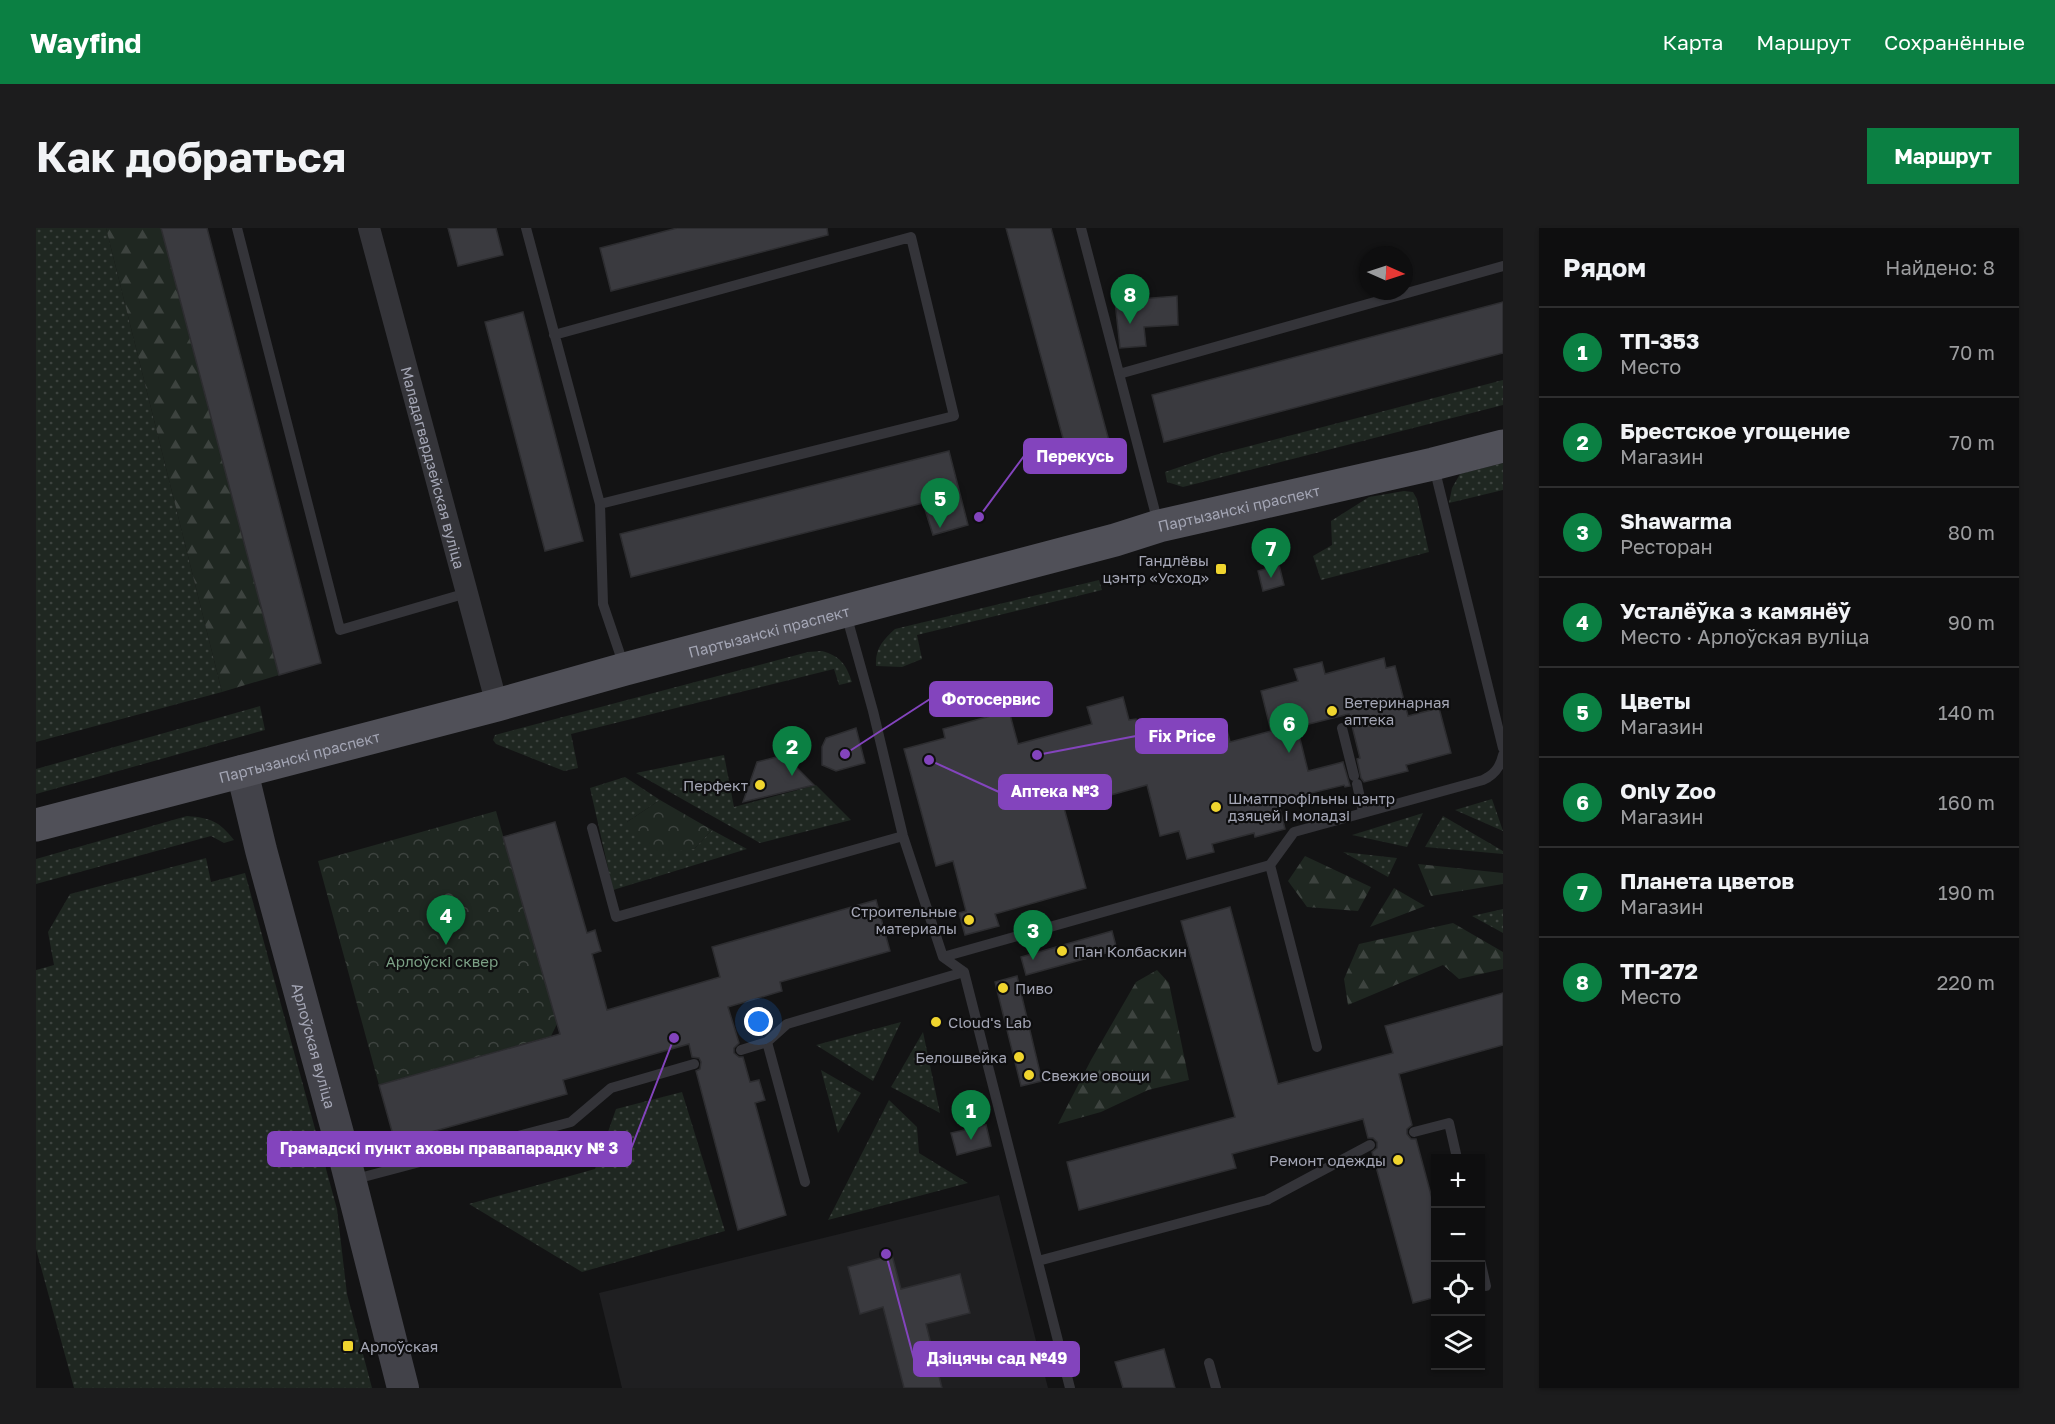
<!DOCTYPE html>
<html lang="ru">
<head>
<meta charset="utf-8">
<style>
	body { margin:0; font-family:"Golos Text",sans-serif; background:#1c1c1d; color:#f1f3f6 }
	.controls { position:absolute; right:18px; bottom:18px; display:grid; overflow:hidden; border-radius:0px; box-shadow:0 2px 4px #0004 }
	.controls button { width:54px; height:54px; display:grid; place-items:center; padding:0; border:0; border-bottom:2px solid #2e2e2f; background:#0e0e0f; color:#f1f3f6; font:30px sans-serif }
	.compass { position:absolute; left:1323px; top:18px; width:54px; height:54px; border-radius:50%; background:#0e0e0f; box-shadow:0 2px 4px #0004; rotate:93deg }
	.you { position:absolute; left:723px; top:794px; width:21px; height:21px; margin:-15px; border:4px solid #fff; border-radius:50%; background:#1a73e8; box-shadow:0 0 0 9px #1a73e833 }
	.badge { display:grid; place-items:center; width:39px; height:39px; border-radius:50%; background:#0b8043; color:#fff; font-size:20px; font-weight:700 }
	.pin { position:absolute; translate:-50% -50px; filter:drop-shadow(0 2px 3px #0008) }
	.pin::after { content:''; position:absolute; top:32px; width:21px; height:18px; background:inherit; clip-path:polygon(0 0,100% 0,50% 100%) }
	.list { margin:0; padding:0; list-style:none }
	h2 { display:flex; justify-content:space-between; align-items:center; height:78px; margin:0; padding:0 24px; font-size:26px }
	h2 small { font-size:20px; font-weight:400; color:#9b9c9e }
	.list li { display:grid; grid-template-columns:39px 1fr auto; gap:18px; align-items:center; box-sizing:border-box; height:90px; padding:0 24px; border-top:2px solid #2e2e2f }
	.list b { display:block; font-size:22px; white-space:nowrap }
	.list p { margin:0; font-size:20px; white-space:nowrap; color:#9b9c9e }
	.list em { font-size:20px; font-style:normal; color:#9b9c9e }
	.icon { flex:none; width:33px; height:33px; fill:none; stroke:currentColor; stroke-width:2; stroke-linecap:round; stroke-linejoin:round }
	.map { position:relative; flex:none; width:1467px; height:1160px; overflow:hidden; border-radius:0px }
	header { display:flex; align-items:center; gap:36px; box-sizing:border-box; height:84px; padding:0 30px; background:#0b8043; color:#fff }
	header strong { font-size:28px }
	nav { display:flex; gap:33px; margin-inline-start:auto; font-size:21px }
	.intro { display:flex; align-items:center; justify-content:space-between; box-sizing:border-box; height:144px; padding:0 36px }
	h1 { margin:0; font-size:42px }
	.button { padding:15px 27px; border-radius:0px; background:#0b8043; color:#fff; font-size:21px; font-weight:700 }
	main { display:flex; gap:36px; padding:0 36px }
	aside { flex:1; background:#0e0e0f; border-radius:0px; box-shadow:0 2px 4px #0004 }
	.map>svg:first-child { display:block }
	.built { fill:#1f1f21 }
	.grass { fill:url(#grass-dots) }
	.forest { fill:url(#forest-firs) }
	.park { fill:url(#park-crowns) }
	.building { fill:#3a3a3f; stroke:#2d2d30; stroke-width:1.5 }
	.lines { fill:none; stroke-linecap:round; stroke-linejoin:round }
	.lane { stroke:#343439; stroke-width:10 }
	.street { stroke:#343439; stroke-width:22 }
	.secondary { stroke:#424249; stroke-width:32 }
	.primary { stroke:#505058; stroke-width:33 }
	.poi-dot { fill:#f0d52e; stroke:#0e0e0f; stroke-width:2 }
	.labels { text-anchor:middle; dominant-baseline:central; stroke-width:4.5; stroke-linejoin:round; paint-order:stroke }
	.street-label { font-size:15px; fill:#a4a6b5; stroke:#0e0e0f }
	.poi-label { font-size:15px; fill:#a4a6b5; stroke:#0e0e0f; text-anchor:start }
	.park-label { font-size:15px; fill:#7ba085; stroke:#0e0e0f }
	.leader { fill:none; stroke:#8344bd; stroke-width:2 }
	.callout-dot { fill:#8344bd; stroke:#0e0e0f; stroke-width:2 }
	.callout { fill:#8344bd; stroke:#8344bd; stroke-width:2 }
	.callout-label { font-size:16px; text-anchor:middle; font-weight:bold; fill:#fff }
</style>
</head>
<body>
<header>
<strong>Wayfind</strong>
<nav><a>Карта</a><a>Маршрут</a><a>Сохранённые</a></nav>
</header>
<div class="intro"><h1>Как добраться</h1><a class="button">Маршрут</a></div>
<main>
<div class="map">
<svg width="1467" height="1160" viewBox="0 0 1467 1160">
	<defs>
		<pattern id="grass-dots" width="8" height="8" patternUnits="userSpaceOnUse" patternTransform="scale(1.5)"><rect width="8" height="8" fill="#1f2721"/><path d="M2 2h.1M6 6h.1" fill="none" stroke="#3d433f" stroke-width="1.8" stroke-linecap="round"/></pattern>
		<pattern id="forest-firs" width="22" height="20" patternUnits="userSpaceOnUse" patternTransform="scale(1.5)"><rect width="22" height="20" fill="#1f2721"/><path d="M5 1l3.5 6h-7zM16 11l3.5 6h-7z" fill="#3d433f"/></pattern>
		<pattern id="park-crowns" width="20" height="18" patternUnits="userSpaceOnUse" patternTransform="scale(1.5)"><rect width="20" height="18" fill="#1f2721"/><path d="M2 6a3 3 0 1 1 6 0M12 15a3 3 0 1 1 6 0" fill="none" stroke="#3d433f"/></pattern>
	</defs>
	<rect width="100%" height="100%" fill="#131314"/>
	<path class="built" d="M 963,967 L 1012,1160 L 586,1160 L 563,1065 Z"/>
	<path class="grass" d="M 0,0 L 70,0 L 186,464 L 0,514 Z
		M 1467,152 L 1467,177 L 1147,259 L 1131,254 L 1129,244 L 1179,227 Z
		M 1467,235 L 1467,262 L 1413,275 L 1416,260 L 1424,246 Z
		M 1368,263 L 1377,264 L 1381,271 L 1393,324 L 1285,352 L 1277,328 L 1296,317 L 1295,293 L 1333,269 Z
		M 1063,352 L 1066,362 L 881,407 L 886,431 L 866,439 L 840,438 C 839,420 847,412 859,401 Z
		M 786,423 C 804,428 810,436 816,454 L 803,457 L 798,441 L 535,506 L 542,540 L 528,543 L 460,516 L 457,512 L 459,507 L 772,424 Z
		M 224,478 L 229,502 L 0,566 L 0,541 Z
		M 688,527 L 698,579 L 780,557 L 815,592 L 724,615 L 600,545 Z
		M 589,549 L 624,572 L 591,594 L 658,621 L 676,602 L 711,621 L 577,662 L 554,560 Z
		M 1456,571 L 1467,603 L 1419,582 Z
		M 1387,585 L 1371,619 L 1316,607 Z
		M 151,588 C 175,590 183,593 198,612 L 188,615 L 175,608 L 0,656 L 0,631 Z
		M 1407,588 L 1467,623 L 1467,626 L 1389,619 Z
		M 1307,624 L 1361,630 L 1352,649 Z
		M 170,630 L 175,654 L 209,645 L 301,981 L 311,1066 L 336,1160 L 38,1160 L 0,1021 L 0,742 L 18,737 L 12,704 L 34,666 Z
		M 1467,681 L 1467,705 L 1436,688 Z
		M 865,794 L 837,853 L 780,817 Z
		M 887,804 L 904,885 L 855,859 Z
		M 785,842 L 825,865 L 802,905 Z
		M 646,864 L 689,1003 L 546,1044 L 433,976 L 559,941 L 580,881 Z
		M 853,872 L 881,899 L 883,925 L 932,955 L 792,992 Z"/>
	<path class="forest" d="M 70,0 L 125,0 L 243,447 L 186,464 Z
		M 1269,628 L 1335,659 L 1322,683 L 1271,679 L 1252,653 Z
		M 1382,636 L 1467,645 L 1467,656 L 1395,668 Z
		M 1358,660 L 1389,678 L 1334,699 Z
		M 1417,695 L 1467,724 L 1467,741 L 1423,751 L 1407,737 L 1312,777 L 1308,751 L 1323,716 Z
		M 1121,742 L 1133,755 L 1153,852 L 1112,862 L 1065,884 L 1022,896 L 1055,832 L 1100,754 Z"/>
	<path class="park" d="M 624,572 L 676,602 L 658,621 L 615,626 L 591,594 Z
		M 460,583 L 521,796 L 515,808 L 343,857 L 282,633 Z"/>
	<path class="building" d="M 125,0 L 171,0 L 285,435 L 243,447 Z
		M 412,0 L 460,0 L 467,27 L 422,38 Z
		M 641,0 L 791,0 L 792,7 L 575,63 L 564,20 Z
		M 970,0 L 1015,0 L 1076,224 L 1034,236 Z
		M 1141,68 L 1142,97 L 1108,99 L 1110,118 L 1084,120 L 1079,73 Z
		M 1467,74 L 1467,125 L 1128,214 L 1116,167 Z
		M 487,84 L 547,313 L 509,323 L 449,94 Z
		M 913,223 L 932,297 L 897,307 L 887,275 L 595,349 L 584,306 Z
		M 1243,337 L 1248,357 L 1227,363 L 1222,343 Z
		M 1348,430 L 1350,440 L 1359,438 L 1372,488 L 1403,480 L 1415,525 L 1370,537 L 1372,543 L 1328,554 L 1325,550 L 1321,531 L 1324,530 L 1313,486 L 1261,499 L 1272,543 L 1307,534 L 1314,558 L 1309,559 L 1308,557 L 1242,573 L 1249,601 L 1219,609 L 1218,605 L 1176,616 L 1178,624 L 1151,631 L 1143,603 L 1124,608 L 1111,557 L 1028,580 L 1050,660 L 959,686 L 963,698 L 929,707 L 923,685 L 930,683 L 917,633 L 900,638 L 868,521 L 909,510 L 907,501 L 973,483 L 982,516 L 1056,496 L 1051,479 L 1087,469 L 1093,492 L 1100,491 L 1109,524 L 1191,502 L 1194,514 L 1235,503 L 1225,463 L 1262,453 L 1258,441 L 1286,434 L 1289,446 Z
		M 820,500 L 829,535 L 800,543 L 786,537 L 786,519 L 790,510 Z
		M 748,527 L 778,557 L 707,574 L 721,534 Z
		M 519,594 L 551,705 L 559,702 L 562,713 L 565,723 L 556,726 L 571,782 L 684,749 L 676,719 L 840,672 L 854,723 L 744,754 L 746,763 L 692,779 L 703,815 L 698,820 L 698,825 L 703,829 L 707,829 L 714,854 L 723,852 L 729,872 L 719,875 L 750,987 L 702,1002 L 660,843 L 664,841 L 665,834 L 663,830 L 656,829 L 653,816 L 527,852 L 531,866 L 359,914 L 343,857 L 524,806 L 467,609 Z
		M 1194,679 L 1242,856 L 1357,825 L 1349,798 L 1467,765 L 1467,817 L 1363,846 L 1376,897 L 1371,901 L 1371,906 L 1375,911 L 1380,911 L 1400,985 L 1400,1069 L 1377,1075 L 1336,924 L 1341,920 L 1341,914 L 1337,910 L 1332,910 L 1327,891 L 1196,926 L 1200,940 L 1043,982 L 1031,934 L 1199,889 L 1145,693 Z
		M 1076,703 L 1081,722 L 990,747 L 985,729 Z
		M 981,748 L 1006,853 L 985,858 L 959,754 Z
		M 950,897 L 955,918 L 921,927 L 915,905 Z
		M 856,1027 L 865,1061 L 924,1046 L 934,1085 L 890,1096 L 906,1160 L 868,1160 L 847,1079 L 824,1086 L 812,1039 Z
		M 1128,1121 L 1139,1160 L 1087,1160 L 1079,1134 Z"/>
	<g class="lines">
		<path class="lane" d="M 201,0 L 304,402 L 431,365
			M 490,0 L 564,276 L 567,376 L 588,438
			M 1045,0 L 1122,295
			M 518,107 L 875,9 L 918,188 L 564,276
			M 1083,146 L 1467,38
			M 1398,239 L 1467,520
			M 810,386 L 837,483 L 867,608 L 907,729 L 928,744 L 1034,1160
			M 1306,500 L 1318,548
			M 1321,556 L 1327,584
			M 556,600 L 580,689 L 867,608
			M 1234,637 L 1258,604 L 1447,552 C 1458,547 1464,540 1467,527
			M 907,729 L 1234,637 L 1281,819
			M 731,814 L 769,954
			M 705,822 L 731,814 L 751,796 L 928,744
			M 1378,904 L 1413,895 L 1421,930
			M 316,952 L 535,894 L 575,860 L 658,836
			M 1444,1032 L 1450,1058
			M 1002,1033 L 1231,972 L 1334,917
			M 1173,1135 L 1180,1160"/>
		<path class="street" id="s1" d="M 333,0 L 461,477"/>
		<path class="secondary" id="s2" d="M 206,543 L 225,622 L 310,935 L 367,1160"/>
		<path class="primary" id="s3" d="M 0,597 L 461,477 L 589,441 L 1079,312 L 1123,298 L 1397,236 L 1467,218"/>
	</g>
	<g class="poi-dot">
		<rect x="1179" y="335" width="12" height="12" rx="3"/>
		<circle cx="1296" cy="483" r="6"/>
		<circle cx="724" cy="557" r="6"/>
		<circle cx="1180" cy="579" r="6"/>
		<circle cx="933" cy="692" r="6"/>
		<circle cx="1026" cy="723" r="6"/>
		<circle cx="967" cy="760" r="6"/>
		<circle cx="900" cy="794" r="6"/>
		<circle cx="983" cy="829" r="6"/>
		<circle cx="993" cy="847" r="6"/>
		<circle cx="1362" cy="932" r="6"/>
		<rect x="306" y="1112" width="12" height="12" rx="3"/>
	</g>
	<g class="labels">
		<g class="street-label">
			<text stroke="none"><textPath href="#s1" startOffset="248">Маладагвардзейская вуліца</textPath></text>
			<text stroke="none"><textPath href="#s3" startOffset="1244">Партызанскі праспект</textPath></text>
			<text stroke="none"><textPath href="#s3" startOffset="758">Партызанскі праспект</textPath></text>
			<text stroke="none"><textPath href="#s3" startOffset="272">Партызанскі праспект</textPath></text>
			<text stroke="none"><textPath href="#s2" startOffset="284">Арлоўская вуліца</textPath></text>
		</g>
		<g class="poi-label">
			<text x="1173" y="332" text-anchor="end">Гандлёвы<tspan x="1173" dy="17">цэнтр «Усход»</tspan></text>
			<text x="1308" y="474">Ветеринарная<tspan x="1308" dy="17">аптека</tspan></text>
			<text x="712" y="557" text-anchor="end">Перфект</text>
			<text x="1192" y="570">Шматпрофільны цэнтр<tspan x="1192" dy="17">дзяцей і моладзі</tspan></text>
			<text x="921" y="683" text-anchor="end">Строительные<tspan x="921" dy="17">материалы</tspan></text>
			<text x="1038" y="723">Пан Колбаскин</text>
			<text x="979" y="760">Пиво</text>
			<text x="912" y="794">Cloud's Lab</text>
			<text x="971" y="829" text-anchor="end">Белошвейка</text>
			<text x="1005" y="847">Свежие овощи</text>
			<text x="1350" y="932" text-anchor="end">Ремонт одежды</text>
			<text x="324" y="1118">Арлоўская</text>
		</g>
		<g class="park-label">
			<text x="406" y="733">Арлоўскі сквер</text>
		</g>
	</g>
	<path class="leader" d="M943 289L988 228M809 526L894 471M1001 527L1100 508M893 532L963 564M638 810L595 921M850 1026L878 1131"/>
	<g class="callout-dot">
		<circle cx="943" cy="289" r="6"/>
		<circle cx="809" cy="526" r="6"/>
		<circle cx="1001" cy="527" r="6"/>
		<circle cx="893" cy="532" r="6"/>
		<circle cx="638" cy="810" r="6"/>
		<circle cx="850" cy="1026" r="6"/>
	</g>
	<g class="callout">
		<rect x="988" y="211" width="102" height="34" rx="6"/>
		<rect x="894" y="454" width="122" height="34" rx="6"/>
		<rect x="1100" y="491" width="91" height="34" rx="6"/>
		<rect x="963" y="547" width="112" height="34" rx="6"/>
		<rect x="232" y="904" width="363" height="34" rx="6"/>
		<rect x="878" y="1114" width="165" height="34" rx="6"/>
	</g>
	<g class="callout-label">
		<text x="1039" y="234">Перекусь</text>
		<text x="955" y="477">Фотосервис</text>
		<text x="1146" y="514">Fix Price</text>
		<text x="1019" y="569">Аптека №3</text>
		<text x="413" y="926">Грамадскі пункт аховы правапарадку № 3</text>
		<text x="961" y="1136">Дзіцячы сад №49</text>
	</g>
</svg>
<div class="controls">
<button>+</button>
<button>−</button>
<button><svg class="icon" aria-label="locate" viewBox="0 0 24 24"><circle cx="12" cy="12" r="6"/><path d="M12 2v4M12 18v4M2 12h4M18 12h4"/></svg></button>
<button><svg class="icon" aria-label="layers" viewBox="0 0 24 24"><path d="M12 4l9 5-9 5-9-5zM3 14l9 5 9-5"/></svg></button>
</div>
<svg class="compass" viewBox="-18 -18 36 36"><path d="M0-13l5 13h-10z" fill="#e53935"/><path d="M0 13l5-13h-10z" fill="#9b9c9e"/></svg>
<div class="you"></div>
<div class="pin badge" style="left:935px;top:912px">1</div>
<div class="pin badge" style="left:756px;top:548px">2</div>
<div class="pin badge" style="left:997px;top:732px">3</div>
<div class="pin badge" style="left:410px;top:717px">4</div>
<div class="pin badge" style="left:904px;top:300px">5</div>
<div class="pin badge" style="left:1253px;top:525px">6</div>
<div class="pin badge" style="left:1235px;top:350px">7</div>
<div class="pin badge" style="left:1094px;top:96px">8</div>
</div>
<aside>
<h2>Рядом<small>Найдено: 8</small></h2>
<ul class="list">
<li><span class="badge">1</span><div><b>ТП-353</b><p>Место</p></div><em>70 m</em></li>
<li><span class="badge">2</span><div><b>Брестское угощение</b><p>Магазин</p></div><em>70 m</em></li>
<li><span class="badge">3</span><div><b>Shawarma</b><p>Ресторан</p></div><em>80 m</em></li>
<li><span class="badge">4</span><div><b>Усталёўка з камянёў</b><p>Место · Арлоўская вуліца</p></div><em>90 m</em></li>
<li><span class="badge">5</span><div><b>Цветы</b><p>Магазин</p></div><em>140 m</em></li>
<li><span class="badge">6</span><div><b>Only Zoo</b><p>Магазин</p></div><em>160 m</em></li>
<li><span class="badge">7</span><div><b>Планета цветов</b><p>Магазин</p></div><em>190 m</em></li>
<li><span class="badge">8</span><div><b>ТП-272</b><p>Место</p></div><em>220 m</em></li>
</ul>
</aside>
</main>
</body>
</html>
